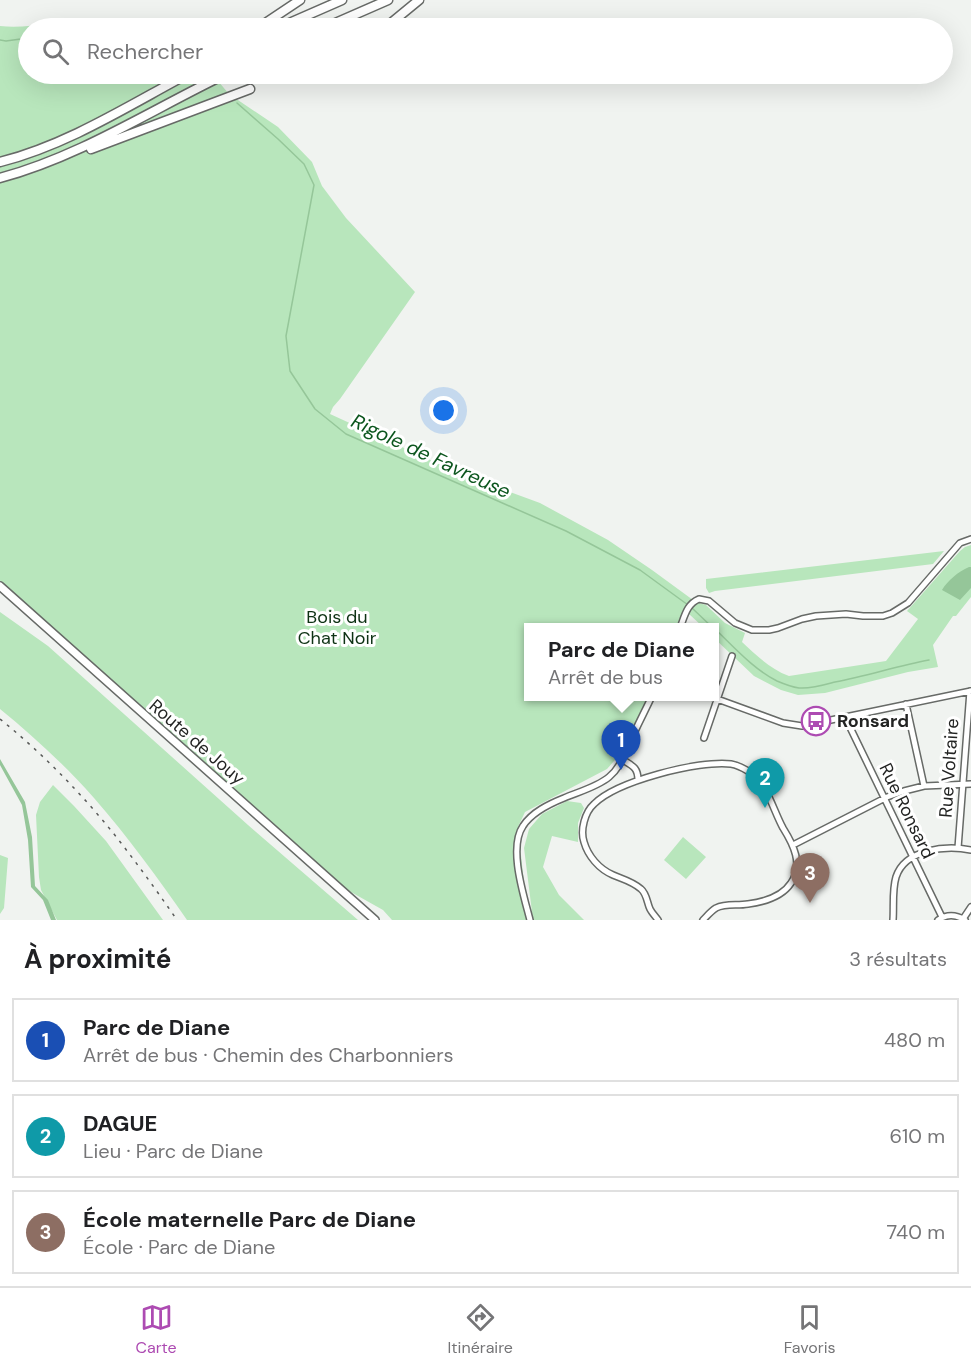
<!DOCTYPE html>
<html lang="fr">
<head>
<meta charset="utf-8">
<style>
	body { margin:0; font-family:"DM Sans",sans-serif; background:#f2f2f2; color:#202124 }
	.you { position:absolute; left:444px; top:411px; width:21px; height:21px; margin:-15px; border:4px solid #fff; border-radius:50%; background:#1a73e8; box-shadow:0 0 0 9px #1a73e833 }
	.badge { display:grid; place-items:center; width:39px; height:39px; border-radius:50%; background:#ad4bb2; color:#fff; font-size:20px; font-weight:700 }
	.pin { position:absolute; translate:-50% -50px; filter:drop-shadow(0 2px 3px #0008) }
	.pin::after { content:''; position:absolute; top:32px; width:21px; height:18px; background:inherit; clip-path:polygon(0 0,100% 0,50% 100%) }
	.popup { position:absolute; left:524px; top:623px; width:195px; height:78px; box-sizing:border-box; display:grid; place-content:center; border-radius:0px; background:#fff; filter:drop-shadow(0 2px 4px #0005); font-size:20px; white-space:nowrap; color:#757577 }
	.popup b { font-size:22px; color:#202124 }
	.popup::after { content:''; position:absolute; left:50%; top:100%; margin-left:-12px; border:12px solid transparent; border-top-color:#fff }
	.list { margin:0; padding:0; list-style:none }
	h2 { display:flex; justify-content:space-between; align-items:center; height:78px; margin:0; padding:0 24px; font-size:26px }
	h2 small { font-size:20px; font-weight:400; color:#757577 }
	.list li { display:grid; grid-template-columns:39px 1fr auto; gap:18px; align-items:center; box-sizing:border-box; height:84px; margin:0 12px 12px; padding:0 12px; border:2px solid #e0e0e0; border-radius:0px }
	.list b { display:block; font-size:22px; white-space:nowrap }
	.list p { margin:0; font-size:20px; white-space:nowrap; color:#757577 }
	.list em { font-size:20px; font-style:normal; color:#757577 }
	.icon { flex:none; width:33px; height:33px; fill:none; stroke:currentColor; stroke-width:2; stroke-linecap:round; stroke-linejoin:round }
	.map { position:relative; flex:none; width:971px; height:920px; overflow:hidden }
	.search { position:absolute; background:#fff; box-shadow:0 6px 24px #0002; left:18px; right:18px; top:18px; height:66px; display:flex; align-items:center; gap:15px; box-sizing:border-box; padding:0 21px; border-radius:33px; color:#757577; font-size:22px }
	.sheet { height:366px; background:#fff }
	nav { display:flex; justify-content:space-around; align-items:center; box-sizing:border-box; height:84px; border-top:2px solid #e0e0e0; background:#fff; font-size:16px; color:#757577 }
	nav a { display:grid; justify-items:center; gap:3px }
	nav .on { color:#ad4bb2 }
	.map>svg:first-child { display:block }
	.green { fill:#b8e6bc }
	.water { fill:#95c699 }
	.lines { fill:none; stroke-linecap:round; stroke-linejoin:round }
	.stream { stroke:#95c699; stroke-width:1.5 }
	.minor-casing { stroke:#676a67; stroke-width:8 }
	.secondary-casing { stroke:#676a67; stroke-width:10 }
	.trunk-casing { stroke:#676a67; stroke-width:11 }
	.minor { stroke:#fff; stroke-width:5 }
	.secondary { stroke:#fff; stroke-width:7 }
	.trunk { stroke:#fff; stroke-width:8 }
	.rail { stroke:#595a59; stroke-width:1.5; stroke-dasharray:3 6; stroke-linecap:butt }
	.labels { text-anchor:middle; dominant-baseline:central; stroke-width:6; stroke-linejoin:round; paint-order:stroke }
	.park-label { font-size:18px; fill:#0e3214; stroke:#fff }
	.poi-label { font-size:18px; font-weight:bold; fill:#232423; stroke:#fff; text-anchor:start }
	.street-label { font-size:18px; fill:#232423; stroke:#fff }
	.water-label { font-size:20px; font-style:italic; fill:#0c561e; stroke:#fff }
</style>
</head>
<body>
<div class="map">
<svg width="971" height="920" viewBox="0 0 971 920">
	<rect width="100%" height="100%" fill="#f0f3f0"/>
	<path class="green" d="M 84,19 L 113,28 L 28,28 L 28,74 L 212,74 L 229,94 L 278,127 L 312,162 L 322,186 L 346,218 L 415,292 L 340,399 L 333,407 L 330,414 L 463,475 L 540,503 L 608,540 L 652,570 L 693,600 L 680,627 L 528,628 L 528,696 L 652,697 L 628,745 L 607,769 L 525,812 L 518,827 L 528,920 L 392,920 L 383,910 L 342,887 L 0,581 L 0,26 C 29,29 55,21 84,19 Z
		M 971,545 L 971,597 L 956,616 L 953,616 L 933,645 L 938,667 L 908,672 L 825,693 L 798,695 L 781,690 L 754,676 L 714,638 L 714,628 L 703,627 L 689,614 C 690,607 693,604 698,601 L 699,603 L 706,605 L 725,623 L 745,633 L 742,642 C 756,655 770,669 789,676 L 886,661 L 918,619 L 907,611 L 960,551 L 965,547 Z
		M 944,551 L 933,564 L 715,591 L 709,593 L 706,588 L 706,579 Z
		M 0,612 L 48,646 L 248,825 L 358,920 L 187,920 C 158,878 128,837 94,798 C 66,766 33,736 0,709 Z
		M 53,785 L 74,806 L 106,841 L 163,920 L 57,920 L 41,890 L 39,877 L 36,815 L 40,802 Z
		M 567,801 L 581,803 L 584,808 L 578,823 L 578,842 L 552,836 L 543,867 L 559,895 L 584,920 L 533,920 L 524,848 L 529,829 L 542,814 Z
		M 683,837 L 706,857 L 686,879 L 664,860 Z
		M 0,855 L 8,858 L 4,908 L 0,914 Z"/>
	<path class="water" d="M 969,567 L 971,567 L 971,588 L 960,600 L 942,590 C 948,580 958,572 969,567 Z
		M 0,759 L 25,802 L 32,837 L 35,886 L 48,900 L 56,920 L 51,920 L 43,900 L 31,887 L 28,840 L 22,805 L 0,765 Z"/>
	<g class="lines">
		<path class="stream" d="M 0,40 L 6,41 L 28,38
			M 237,103 L 278,139 L 304,164 L 314,185 L 286,336 L 290,371 L 315,409 L 346,434 L 566,531 L 640,570 L 688,605
			M 692,608 L 713,628
			M 714,628 C 734,647 753,669 777,681 C 784,684 792,687 799,688 C 811,689 824,685 835,682 C 867,676 897,666 929,660"/>
		<g class="minor-casing">
			<path id="minor" d="M 680,628 C 685,615 687,604 699,599 L 709,601 L 735,623 L 752,630 L 769,630 L 778,628 L 802,619 L 816,616 L 846,614 L 863,616 L 883,616 L 892,613 L 908,603 L 960,543 L 971,539
				M 709,696 L 783,723 L 802,726 L 971,691
				M 906,704 L 924,786
				M 845,717 L 942,917
				M 704,738 L 732,656
				M 623,760 C 633,766 638,768 638,780
				M 793,845 L 887,797 L 904,791 L 924,786 L 971,784
				M 958,848 L 970,691
				M 963,919 L 971,907
				M 530,920 C 524,896 508,848 523,826 C 532,812 549,804 564,798 C 578,792 597,787 609,777 C 621,767 624,754 630,742 C 637,726 645,711 652,696
				M 658,920 C 656,917 652,913 650,909 C 647,903 647,894 641,889 C 632,881 622,879 613,875 C 599,869 588,856 584,842 C 580,830 585,812 594,804 C 617,781 699,760 731,764 C 737,765 743,768 748,771 C 767,782 773,810 783,828 C 793,844 804,865 791,883 C 782,897 763,902 748,904 C 737,906 726,903 716,908 C 711,911 707,916 703,920
				M 893,920 C 894,907 892,890 896,877 C 905,849 946,845 971,850
				M 938,920 C 947,914 955,914 965,920"/>
		</g>
		<g class="secondary-casing">
			<path id="secondary" d="M 0,586 L 375,920"/>
		</g>
		<g class="trunk-casing">
			<path id="trunk" d="M 391,23 L 419,0
				M 258,28 L 300,0
				M 278,28 L 342,0
				M 324,28 L 388,0
				M 91,149 L 250,89
				M 0,162 C 67,145 128,106 188,74
				M 0,178 C 81,156 151,110 226,74"/>
		</g>
		<use href="#minor" class="minor"/>
		<use href="#secondary" class="secondary"/>
		<use href="#trunk" class="trunk"/>
		<path class="rail" d="M 0,719 C 42,753 80,792 114,834 C 136,862 157,891 177,920"/>
	</g>
	<defs>
		<g id="bus-ring" transform="scale(1.5)"><circle r="9.5" fill="#fff" stroke="#ad4bb2" stroke-width="1.5"/><path d="M-5-6H5V4H4V6H2V4H-2V6H-4V4H-5ZM-3.5-4V0h7V-4ZM-3.5 1.2v1.5H-2V1.2ZM2 1.2v1.5H3.5V1.2Z" fill="#ad4bb2"/></g>
	</defs>
	<g fill-rule="evenodd">
		<use href="#bus-ring" x="816" y="721"/>
	</g>
	<g class="labels">
		<g class="park-label">
			<text x="337" y="617">Bois du<tspan x="337" dy="21">Chat Noir</tspan></text>
		</g>
		<g class="poi-label">
			<text x="837" y="721">Ronsard</text>
		</g>
		<g class="street-label">
			<text transform="translate(197 742) rotate(41)">Route de Jouy</text>
			<text transform="translate(949 768) rotate(-86)">Rue Voltaire</text>
			<text transform="translate(907 811) rotate(64)">Rue Ronsard</text>
		</g>
		<g class="water-label">
			<text transform="translate(431 456) rotate(25)">Rigole de Favreuse</text>
		</g>
	</g>
</svg>
<div class="you"></div>
<div class="pin badge" style="left:621px;top:770px;background:#1a4fb4">1</div>
<div class="popup"><b>Parc de Diane</b>Arrêt de bus</div>
<div class="pin badge" style="left:765px;top:808px;background:#0f9aa8">2</div>
<div class="pin badge" style="left:810px;top:903px;background:#8d6e63">3</div>
<div class="search"><svg class="icon" aria-label="search" viewBox="0 0 24 24"><circle cx="10" cy="10" r="6"/><path d="M15 15l6 6"/></svg>Rechercher</div>
</div>
<section class="sheet">
<h2>À proximité<small>3 résultats</small></h2>
<ul class="list">
<li><span class="badge" style="background:#1a4fb4">1</span><div><b>Parc de Diane</b><p>Arrêt de bus · Chemin des Charbonniers</p></div><em>480 m</em></li>
<li><span class="badge" style="background:#0f9aa8">2</span><div><b>DAGUE</b><p>Lieu · Parc de Diane</p></div><em>610 m</em></li>
<li><span class="badge" style="background:#8d6e63">3</span><div><b>École maternelle Parc de Diane</b><p>École · Parc de Diane</p></div><em>740 m</em></li>
</ul>
</section>
<nav>
<a class="on"><svg class="icon" aria-label="map" viewBox="0 0 24 24"><path d="M3 6l6-2 6 2 6-2v14l-6 2-6-2-6 2zM9 4v14M15 6v14"/></svg>Carte</a>
<a><svg class="icon" aria-label="directions" viewBox="0 0 24 24"><path d="M12 3l9 9-9 9-9-9zM9 14v-3h6M13 9l2 2-2 2"/></svg>Itinéraire</a>
<a><svg class="icon" aria-label="saved" viewBox="0 0 24 24"><path d="M7 4h10v16l-5-4-5 4z"/></svg>Favoris</a>
</nav>
</body>
</html>
